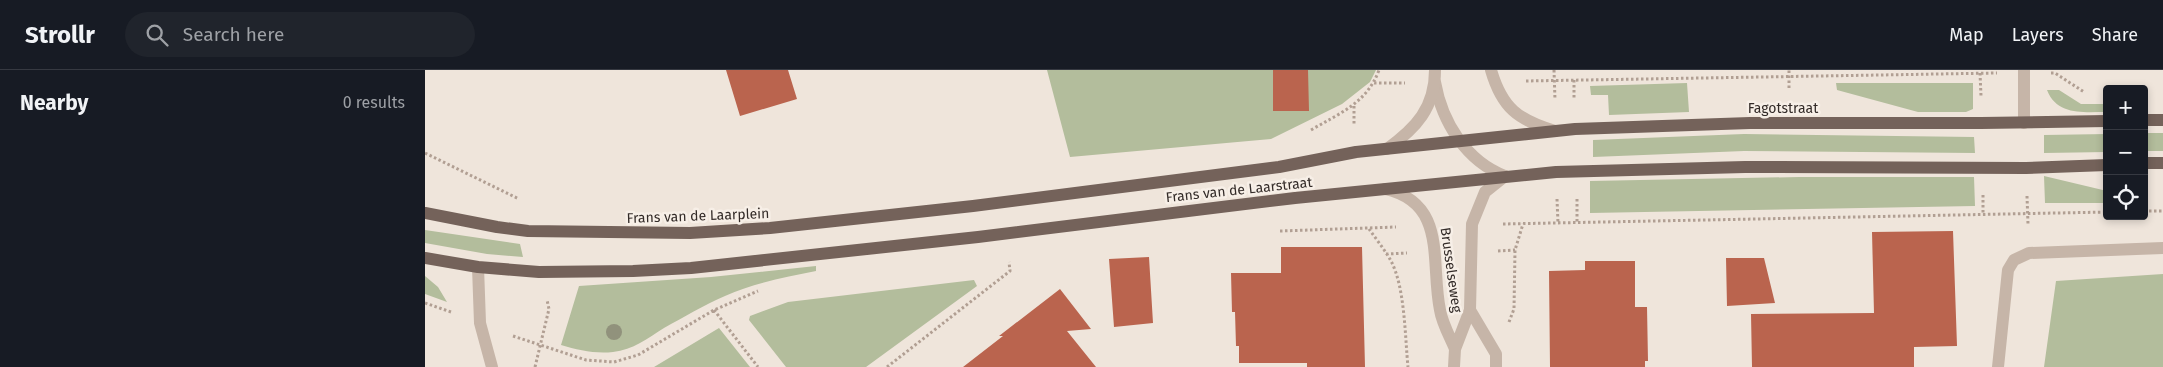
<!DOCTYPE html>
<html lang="en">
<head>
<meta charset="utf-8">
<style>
	body { margin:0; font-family:"Fira Sans",sans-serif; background:#20242c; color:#f1f3f6 }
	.controls { position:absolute; right:15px; top:15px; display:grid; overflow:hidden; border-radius:5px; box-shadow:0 2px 8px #0003 }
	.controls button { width:45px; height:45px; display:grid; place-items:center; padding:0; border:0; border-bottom:1px solid #363941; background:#171b24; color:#f1f3f6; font:25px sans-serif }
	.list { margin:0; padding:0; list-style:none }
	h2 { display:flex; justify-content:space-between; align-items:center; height:65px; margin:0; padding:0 20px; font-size:21px }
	h2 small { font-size:16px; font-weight:400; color:#9ea1a6 }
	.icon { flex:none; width:28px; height:28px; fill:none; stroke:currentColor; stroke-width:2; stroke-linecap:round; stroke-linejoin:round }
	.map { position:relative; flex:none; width:1738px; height:297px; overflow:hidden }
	header { display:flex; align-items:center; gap:30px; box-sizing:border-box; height:70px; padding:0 25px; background:#171b24; border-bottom:1px solid #363941 }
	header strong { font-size:24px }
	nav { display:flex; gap:28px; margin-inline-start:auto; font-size:18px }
	.search { width:350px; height:45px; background:#20242c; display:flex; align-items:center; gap:12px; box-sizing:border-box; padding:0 18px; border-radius:28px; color:#9ea1a6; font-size:19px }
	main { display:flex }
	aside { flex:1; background:#171b24 }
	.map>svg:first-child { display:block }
	.green { fill:#b3bd9c }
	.building { fill:#ba644e }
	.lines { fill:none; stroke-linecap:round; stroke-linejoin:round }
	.path { stroke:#b19f93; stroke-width:3; stroke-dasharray:2.5 2.5; stroke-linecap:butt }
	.service { stroke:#c6b5a8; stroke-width:12 }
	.minor { stroke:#c6b5a8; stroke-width:12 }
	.tertiary { stroke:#c6b5a8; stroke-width:12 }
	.primary { stroke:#74625a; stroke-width:12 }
	.tree { fill:#91927c }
	.labels { text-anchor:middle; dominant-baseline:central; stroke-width:5; stroke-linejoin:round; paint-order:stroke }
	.street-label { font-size:14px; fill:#332b28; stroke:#f7efe7 }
</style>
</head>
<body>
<header>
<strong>Strollr</strong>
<div class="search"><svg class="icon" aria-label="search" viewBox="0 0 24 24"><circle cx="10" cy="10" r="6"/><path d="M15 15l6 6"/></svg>Search here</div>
<nav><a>Map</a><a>Layers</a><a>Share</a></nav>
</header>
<main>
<aside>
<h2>Nearby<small>0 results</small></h2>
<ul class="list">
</ul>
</aside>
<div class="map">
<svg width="1738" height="297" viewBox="0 0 1738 297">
	<rect width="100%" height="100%" fill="#efe5db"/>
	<path class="green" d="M 622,0 L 951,0 L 945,12 L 917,34 L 846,69 L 645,87 Z
		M 1262,13 L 1264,42 L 1184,45 L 1183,25 L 1166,25 L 1165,16 Z
		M 1411,13 L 1548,13 L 1548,39 L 1541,42 L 1493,42 L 1412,20 Z
		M 1622,20 L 1634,20 L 1656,34 L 1682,34 L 1682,42 C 1659,42 1632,46 1622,20 Z
		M 1719,63 L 1738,63 L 1738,81 L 1719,81 Z
		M 1319,64 L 1549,67 L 1550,83 L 1319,81 L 1168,87 L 1168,70 Z
		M 1682,64 L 1682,82 L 1619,83 L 1619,65 Z
		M 1619,106 L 1682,121 L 1682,133 L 1620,133 Z
		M 1374,107 L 1549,107 L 1550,136 L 1165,143 L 1165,111 Z
		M 0,160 L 95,174 L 98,187 L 62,184 L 0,173 Z
		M 391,196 L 391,201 C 360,207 329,213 300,226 C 279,235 259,247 239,258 C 223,268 208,280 188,282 C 170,284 153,280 136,275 L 154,216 L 286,207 Z
		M 1738,204 L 1738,297 L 1619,297 L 1631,211 Z
		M 0,206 L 13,217 L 22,232 L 0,224 Z
		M 549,210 L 552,216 L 441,297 L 361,297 L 324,250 L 325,246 L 363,232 Z
		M 294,258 L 325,297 L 229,297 Z"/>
	<path class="building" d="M 301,0 L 363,0 L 372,29 L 315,46 Z
		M 848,0 L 883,0 L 884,41 L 848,41 Z
		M 1528,161 L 1532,276 L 1489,277 L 1489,297 L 1327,297 L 1326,244 L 1449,243 L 1447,162 Z
		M 856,177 L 937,177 L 940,297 L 882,297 L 882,293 L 814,293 L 814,276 L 811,276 L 810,242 L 807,242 L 806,203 L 856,203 Z
		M 724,187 L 728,253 L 689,257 L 684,189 Z
		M 1301,188 L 1339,188 L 1350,233 L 1302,236 Z
		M 1160,191 L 1210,191 L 1210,237 L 1222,237 L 1223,291 L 1220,291 L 1220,297 L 1125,297 L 1124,201 L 1160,200 Z
		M 635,219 L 666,259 L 642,261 L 671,297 L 538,297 L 578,266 L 574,266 Z"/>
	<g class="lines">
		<path class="path" d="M 1129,0 L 1130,30
			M 1555,3 L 1556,26
			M 1626,3 L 1630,3 L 1659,22
			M 1149,10 L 1149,30
			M 1101,11 L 1572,3
			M 949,13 L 980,13
			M 1364,18 L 1364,0
			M 929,36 L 929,55
			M 886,60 C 915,43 942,33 954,0
			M 0,83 L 94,129
			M 1558,125 L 1558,144
			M 1602,126 L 1603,154
			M 1132,129 L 1133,153
			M 1152,129 L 1152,153
			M 1719,141 L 1738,141
			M 1078,154 L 1682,142
			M 944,159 C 951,169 960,180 966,191 C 980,217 980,267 983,297
			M 855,161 L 971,157
			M 1073,181 L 1090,180
			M 961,184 L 982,183
			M 0,233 L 26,242
			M 289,240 L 333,297
			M 1084,252 L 1089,239 L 1090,180 L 1098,154
			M 88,266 L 161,290 L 189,292 L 213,285 L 289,240 L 333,221
			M 110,297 L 124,239 L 122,230
			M 462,297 L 585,201 L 584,192"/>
		<path class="service" d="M 1010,12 C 1017,52 1041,91 1080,106"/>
		<path class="minor" d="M 1599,0 L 1599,53
			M 53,197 L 55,253 L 67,297
			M 1045,240 L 1071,284 L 1071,297
			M 1573,297 L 1583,200 L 1589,190 L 1604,183 L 1738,178"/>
		<path class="tertiary" d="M 1066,0 C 1077,38 1093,50 1130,61
			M 962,79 C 991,58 1010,38 1010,0
			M 960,119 C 1023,133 1005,192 1015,240 C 1017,253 1025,267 1030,279
			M 1029,297 L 1030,279 L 1045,240 L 1047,154 L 1060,122 L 1080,106"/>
		<path class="primary" d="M 1719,50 L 1738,50
			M 1719,93 L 1738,93
			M 0,143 L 72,157 L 103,161 L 265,163 L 345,158 L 548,136 L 854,97 L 931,82 L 1150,59 L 1325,53 L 1556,53 L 1682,51
			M 0,188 L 53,197 L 114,202 L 208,201 L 266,198 L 553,167 L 870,128 L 1131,102 L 1320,97 L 1601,98 L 1682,95"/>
	</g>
	<circle class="tree" cx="189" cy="262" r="8"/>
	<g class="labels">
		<g class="street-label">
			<text x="1358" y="38">Fagotstraat</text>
			<text transform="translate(814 120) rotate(-6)">Frans van de Laarstraat</text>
			<text transform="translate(273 146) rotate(-2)">Frans van de Laarplein</text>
			<text transform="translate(1026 200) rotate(82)">Brusselseweg</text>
		</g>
	</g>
</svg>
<div class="controls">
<button>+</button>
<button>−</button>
<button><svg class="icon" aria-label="locate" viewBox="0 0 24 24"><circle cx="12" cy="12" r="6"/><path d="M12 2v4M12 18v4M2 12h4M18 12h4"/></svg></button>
</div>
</div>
</main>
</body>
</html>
